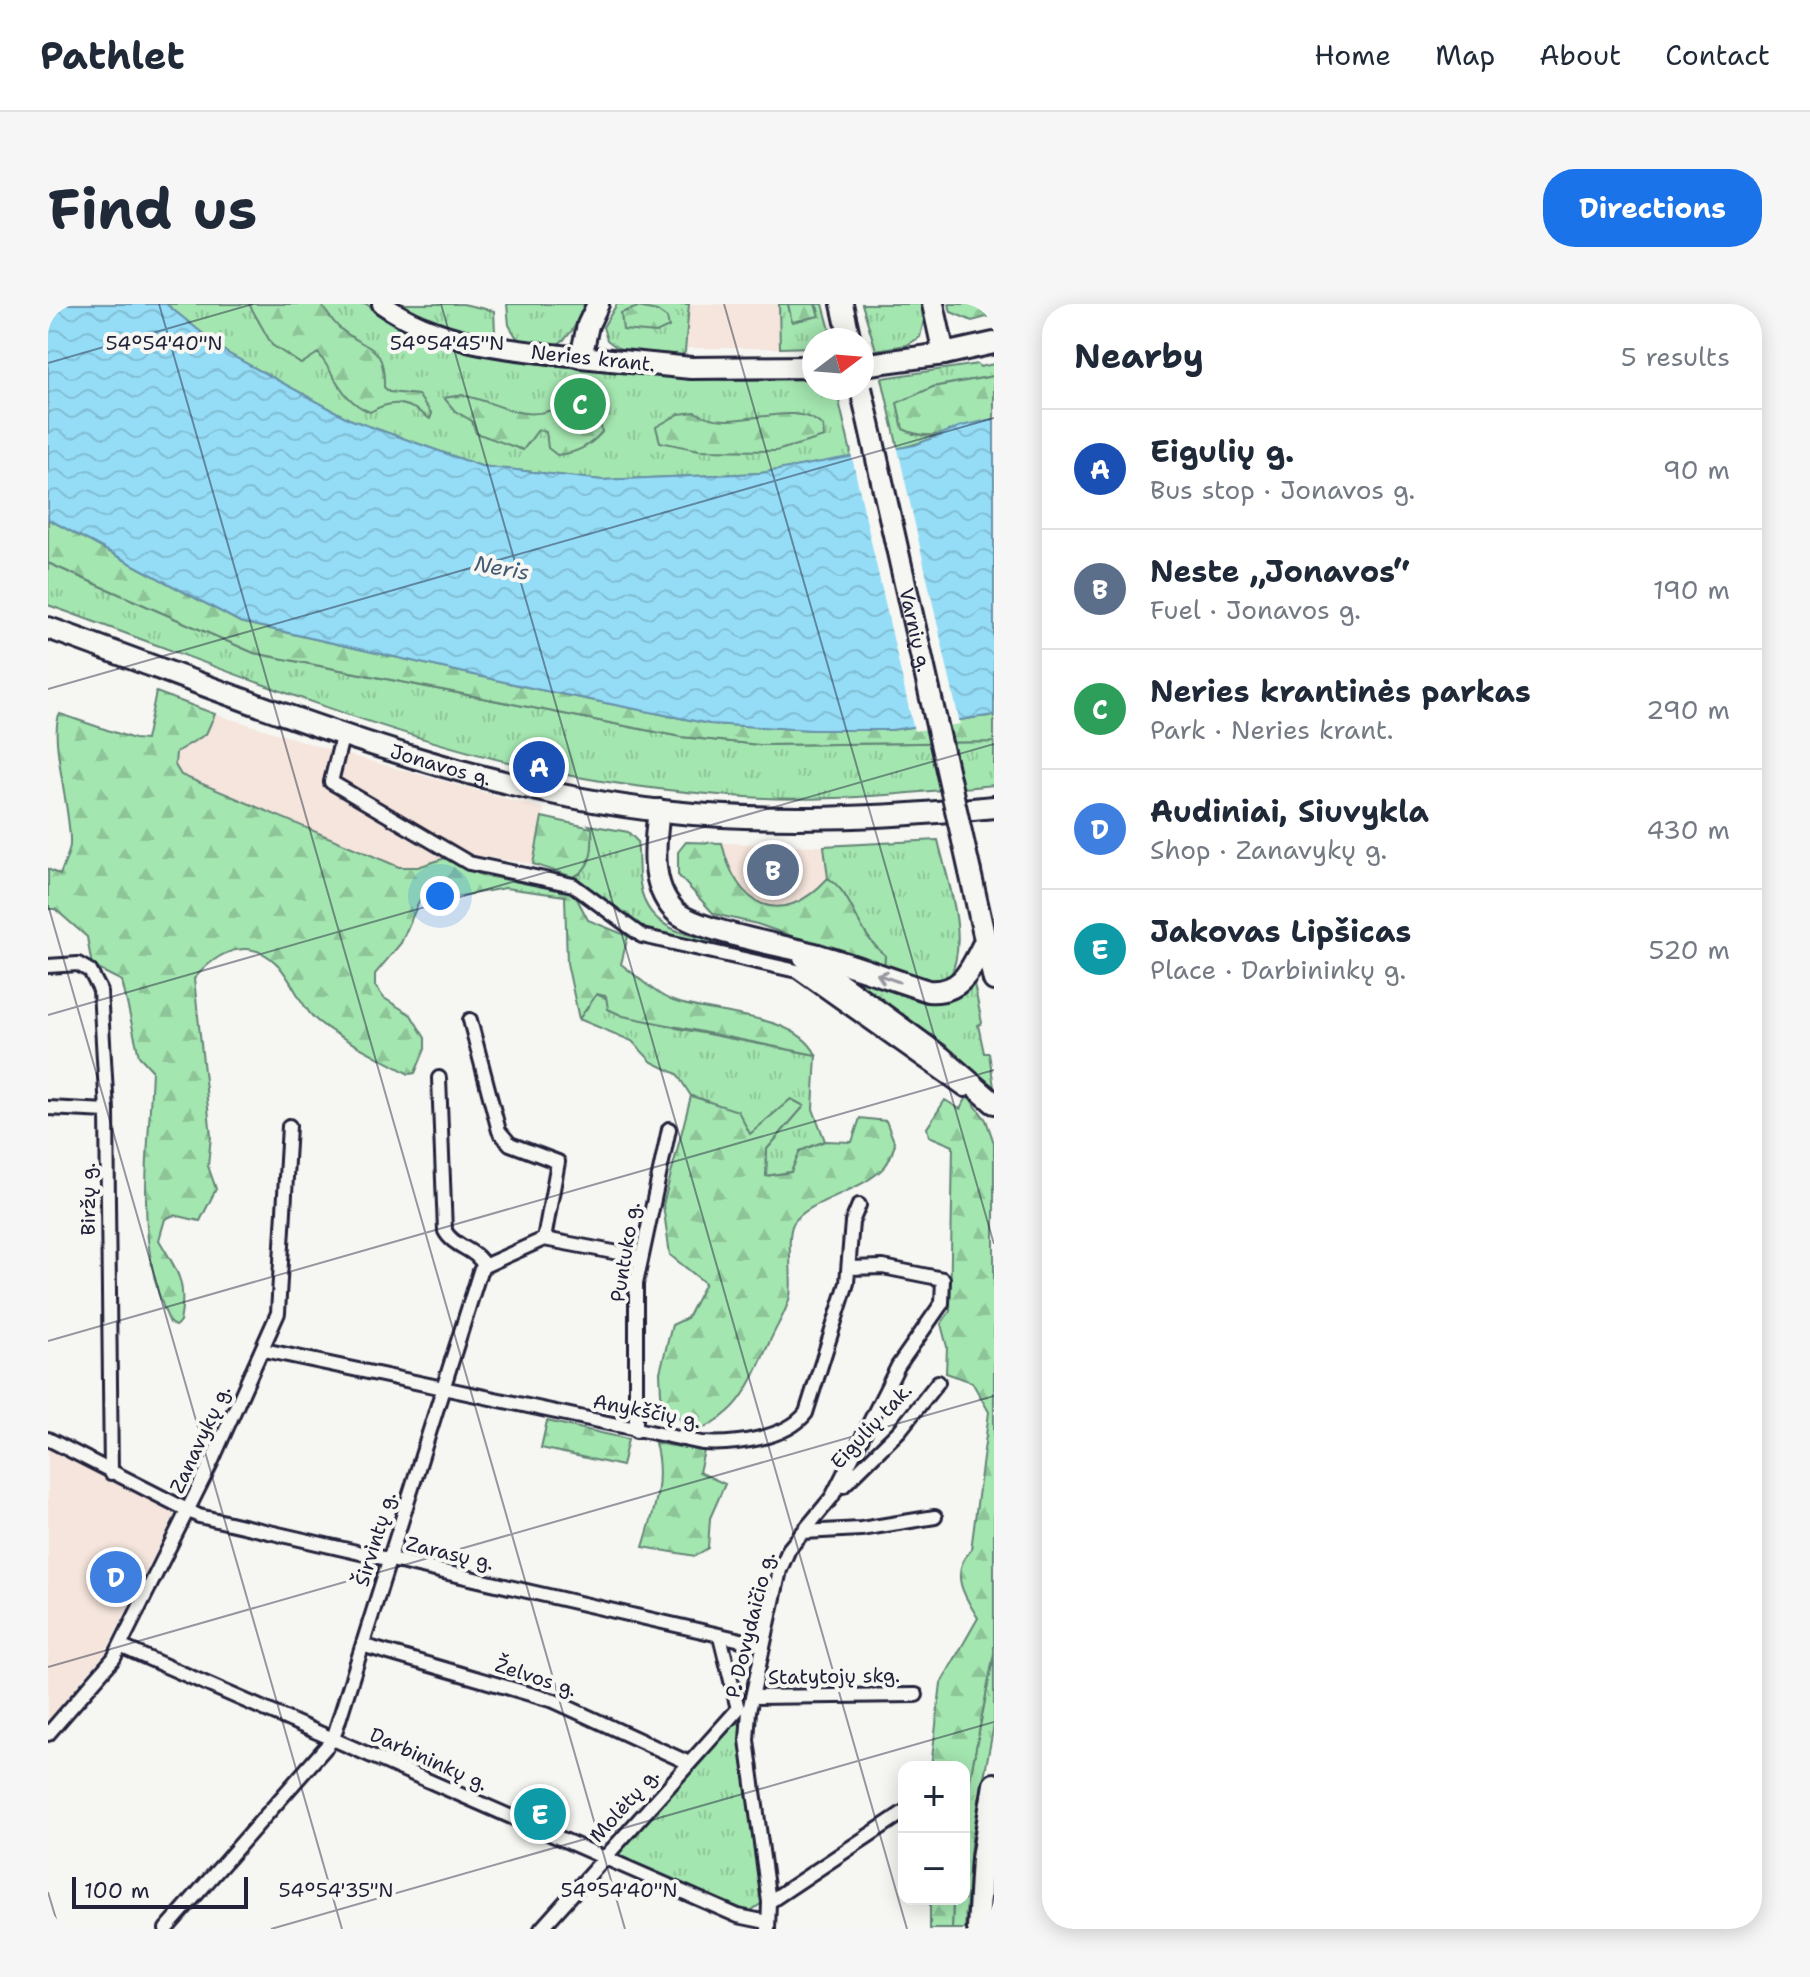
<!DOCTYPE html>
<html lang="en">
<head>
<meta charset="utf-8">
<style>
	body { margin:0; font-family:"Shantell Sans",sans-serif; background:#f6f6f7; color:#1f2937 }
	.controls { position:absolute; right:24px; bottom:24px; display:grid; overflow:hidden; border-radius:16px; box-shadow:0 4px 20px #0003 }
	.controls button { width:72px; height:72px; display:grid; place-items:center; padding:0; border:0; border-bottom:2px solid #e0e1e3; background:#fff; color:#1f2937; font:40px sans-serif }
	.compass { position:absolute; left:754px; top:24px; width:72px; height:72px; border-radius:50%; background:#fff; box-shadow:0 4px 20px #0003; rotate:74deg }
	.scale { position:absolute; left:24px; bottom:20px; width:176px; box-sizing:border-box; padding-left:8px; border:4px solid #22223b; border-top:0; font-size:22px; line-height:28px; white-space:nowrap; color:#22223b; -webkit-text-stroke:6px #f6f6f2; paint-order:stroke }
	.you { position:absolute; left:392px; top:592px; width:28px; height:28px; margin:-20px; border:6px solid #fff; border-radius:50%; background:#1a73e8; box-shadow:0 0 0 12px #1a73e833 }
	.badge { display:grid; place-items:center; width:52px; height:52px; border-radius:50%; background:#1a73e8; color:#fff; font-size:26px; font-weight:700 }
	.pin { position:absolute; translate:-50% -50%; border:4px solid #fff; box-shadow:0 2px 8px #0006 }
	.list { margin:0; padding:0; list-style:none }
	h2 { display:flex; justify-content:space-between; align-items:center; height:104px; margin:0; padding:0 32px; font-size:34px }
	h2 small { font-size:26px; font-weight:400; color:#747a83 }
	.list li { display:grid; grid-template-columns:52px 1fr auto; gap:24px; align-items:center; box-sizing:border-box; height:120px; padding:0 32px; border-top:2px solid #e0e1e3 }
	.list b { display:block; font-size:30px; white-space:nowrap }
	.list p { margin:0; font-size:26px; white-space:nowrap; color:#747a83 }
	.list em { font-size:26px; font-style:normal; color:#747a83 }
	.map { position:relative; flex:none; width:946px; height:1625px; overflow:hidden; border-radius:32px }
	header { display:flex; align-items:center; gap:48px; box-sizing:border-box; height:112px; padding:0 40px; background:#fff; border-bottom:2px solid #e0e1e3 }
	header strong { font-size:38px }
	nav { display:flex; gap:44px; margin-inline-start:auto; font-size:28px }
	.intro { display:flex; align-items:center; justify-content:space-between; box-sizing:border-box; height:192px; padding:0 48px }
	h1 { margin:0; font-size:56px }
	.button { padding:20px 36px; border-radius:32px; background:#1a73e8; color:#fff; font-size:28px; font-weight:700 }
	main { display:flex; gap:48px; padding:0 48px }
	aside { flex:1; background:#fff; border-radius:32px; box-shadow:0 4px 20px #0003 }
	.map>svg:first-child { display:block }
	.built { fill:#f5e5dc }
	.grass { fill:url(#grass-tufts); stroke:#638476; stroke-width:2 }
	.forest { fill:url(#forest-firs); stroke:#638476; stroke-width:2 }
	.water { fill:url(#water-waves); stroke:#6792ab; stroke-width:2 }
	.pier { fill:#f6f6f2 }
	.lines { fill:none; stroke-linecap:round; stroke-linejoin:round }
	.minor-casing { stroke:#22223b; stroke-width:18 }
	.secondary-casing { stroke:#22223b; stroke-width:24 }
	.primary-casing { stroke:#22223b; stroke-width:26 }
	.minor { stroke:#f6f6f2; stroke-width:12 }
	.secondary { stroke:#f6f6f2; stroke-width:18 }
	.primary { stroke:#f6f6f2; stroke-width:20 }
	.primary-bridge-casing { stroke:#22223b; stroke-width:26; stroke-linecap:butt }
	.primary-bridge { stroke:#f6f6f2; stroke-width:20 }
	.oneway { stroke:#9797a0 }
	.ticks { fill:none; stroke:#22223b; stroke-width:2; stroke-opacity:0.45 }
	.labels { text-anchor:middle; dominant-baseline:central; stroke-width:8; stroke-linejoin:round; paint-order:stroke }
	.street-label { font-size:20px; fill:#22223b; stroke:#f6f6f2 }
	.water-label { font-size:22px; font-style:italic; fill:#445a73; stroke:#f6f6f2 }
	.ticks-label { font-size:20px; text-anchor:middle; fill:#22223b; stroke:#f6f6f2; stroke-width:8; stroke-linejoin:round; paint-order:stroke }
</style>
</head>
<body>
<header>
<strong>Pathlet</strong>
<nav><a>Home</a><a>Map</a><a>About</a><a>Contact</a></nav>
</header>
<div class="intro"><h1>Find us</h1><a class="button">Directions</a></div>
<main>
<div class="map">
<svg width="946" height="1625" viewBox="0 0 946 1625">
	<defs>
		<pattern id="grass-tufts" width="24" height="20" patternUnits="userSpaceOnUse" patternTransform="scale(2)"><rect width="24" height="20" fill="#a4e6b0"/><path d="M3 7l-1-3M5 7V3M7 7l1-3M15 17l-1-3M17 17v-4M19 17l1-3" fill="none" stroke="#8dc598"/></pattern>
		<pattern id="forest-firs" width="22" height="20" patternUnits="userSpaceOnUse" patternTransform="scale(2)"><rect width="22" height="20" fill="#a4e6b0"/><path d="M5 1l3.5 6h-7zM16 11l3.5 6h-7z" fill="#8dc598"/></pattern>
		<pattern id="water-waves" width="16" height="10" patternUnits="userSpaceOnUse" patternTransform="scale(2)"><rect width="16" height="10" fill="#95ddf6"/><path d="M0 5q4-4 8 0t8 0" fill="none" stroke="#80bdd4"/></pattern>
	</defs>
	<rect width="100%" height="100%" fill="#f6f6f2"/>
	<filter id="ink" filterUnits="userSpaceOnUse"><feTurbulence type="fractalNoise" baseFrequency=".0125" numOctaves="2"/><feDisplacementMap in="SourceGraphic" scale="16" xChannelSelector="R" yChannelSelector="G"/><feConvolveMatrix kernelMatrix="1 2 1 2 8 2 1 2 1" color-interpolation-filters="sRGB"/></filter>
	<g filter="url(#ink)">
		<path class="built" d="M 641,0 L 731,0 L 732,44 L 639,44 Z
			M 167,410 L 286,447 L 496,505 L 485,560 L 412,549 L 370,563 L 351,563 L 132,471 L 127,461 L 128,448 L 158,430 Z
			M 674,539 L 776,542 L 780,574 L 753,599 L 733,604 L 710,599 L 690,583 Z
			M 0,1141 L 127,1210 L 57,1349 L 0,1416 Z"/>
		<path class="grass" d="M 118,0 L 318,0 L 372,32 L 403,44 L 500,61 L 679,76 L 766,75 L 766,84 L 788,84 L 804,153 L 713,169 L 554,176 L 433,162 L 301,115 L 179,49 Z
			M 352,0 L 415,0 L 446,7 L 447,28 C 422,37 373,14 352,0 Z
			M 459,0 L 537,0 C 524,34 510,54 470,36 L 461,21 Z
			M 569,0 L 641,0 L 637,48 L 634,51 L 572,46 L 559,36 L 555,23 Z
			M 731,0 L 740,0 L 744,17 L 771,6 L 767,0 L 775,0 L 782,26 L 776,28 L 778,36 L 766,36 L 766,43 L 732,44 Z
			M 814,0 L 873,0 L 876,16 L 872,33 L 859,41 L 828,46 Z
			M 930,60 L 932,63 L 946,60 L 946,72 L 885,83 L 865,130 L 891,133 L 850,145 L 834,74 Z
			M 0,259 L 206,349 L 633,433 L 712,441 L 946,438 L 946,481 C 864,489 781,499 698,493 C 624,488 549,479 476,462 C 314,424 157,357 0,301 Z
			M 541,521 L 580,528 L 589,537 C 592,558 588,577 597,598 C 616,641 684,634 721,646 C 739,651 755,661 771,670 L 718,652 L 598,630 C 571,615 553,589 525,573 L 532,570 L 544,524 Z
			M 890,536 C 900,580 922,634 901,675 L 883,679 L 836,664 L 837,651 C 807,628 807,592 780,574 L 776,542 Z
			M 784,662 L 877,692 L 925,675 L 934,719 L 930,721 L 936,749 L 941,749 L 946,783 Z
			M 548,690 L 628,724 L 768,751 L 765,805 L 777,837 L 752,847 L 743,868 L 718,872 L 719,845 L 756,802 L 743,795 L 702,831 L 660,797 L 643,792 L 629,770 L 604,758 L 584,737 L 531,715 Z
			M 946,1349 L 946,1421 L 923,1540 L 917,1625 L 904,1625 L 905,1595 L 916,1595 L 916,1506 Z
			M 688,1416 L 693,1422 L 715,1589 L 714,1599 L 701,1608 L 577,1556 L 570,1549 L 682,1418 Z"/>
		<path class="forest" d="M 201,0 L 273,0 C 279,9 285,19 294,26 C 322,48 337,40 336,83 L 341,88 L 370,91 L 384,110 L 382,115 C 362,99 346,94 322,108 C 294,97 288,72 270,49 L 253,60 L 224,41 Z
			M 740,0 L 767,0 L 771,12 L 744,18 Z
			M 901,0 L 946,0 L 946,11 L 924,17 L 903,8 Z
			M 590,3 L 609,7 L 619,14 L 621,23 L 608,29 L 575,26 L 573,9 Z
			M 946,72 L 946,115 C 915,122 886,141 855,125 L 849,99 L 885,83 Z
			M 414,91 C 461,101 477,124 526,96 L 550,106 L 554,128 C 541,143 528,149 509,151 L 500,144 L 498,128 L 490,126 L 475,146 L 428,129 L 424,117 L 407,107 L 396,94 Z
			M 647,108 C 689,132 741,91 775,122 L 776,133 L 728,147 L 651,146 L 612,138 L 608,123 L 631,110 Z
			M 0,215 L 192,318 L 488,385 L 662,420 L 765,426 L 843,426 L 946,411 L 946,438 L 712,441 L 633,433 L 206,349 L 0,259 Z
			M 108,388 L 167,410 L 158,430 L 128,448 L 127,461 L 133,471 L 351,563 L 370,563 L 400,553 L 433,571 L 526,589 L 540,616 L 580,632 L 573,660 C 589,672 607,690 625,697 C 664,711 749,709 768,751 L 575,712 L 560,705 L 558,692 L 549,690 L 531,715 L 519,659 L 517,592 L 457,584 L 407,593 L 376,586 L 353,639 L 327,670 L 327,682 L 336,694 L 363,711 L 377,734 L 377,745 L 367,769 L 361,770 C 336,755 283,731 265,713 C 251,698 244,676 230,661 C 200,630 168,649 146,675 L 163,832 L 160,862 L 168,885 L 152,917 L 126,911 L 117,915 L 111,936 C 131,970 139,978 132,1018 L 127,1022 L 122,1019 C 85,941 101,850 104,766 L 91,752 L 74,677 L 44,662 L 39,633 L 7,605 L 0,605 L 0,565 L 12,571 C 15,562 21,551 22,541 C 24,510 0,429 12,410 L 86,435 L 98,436 Z
			M 494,513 L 544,524 C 545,543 545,565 525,573 L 485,560 Z
			M 638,538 L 674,539 C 688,602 732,627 780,574 C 807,592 807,628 837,651 L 836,664 L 709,620 L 666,610 L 630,571 L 630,548 Z
			M 643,792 L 690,807 L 702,830 L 743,795 L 756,802 L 719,845 L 718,872 L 743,868 L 752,847 L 777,837 L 804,838 L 812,814 L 838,817 L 847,840 C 845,846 842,857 837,862 C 817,887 757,897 745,920 C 738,932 745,974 742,992 C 739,1007 728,1023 722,1037 C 701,1083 692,1112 641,1130 L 628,1109 L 614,1112 L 612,1068 L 624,1021 L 639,1014 L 657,979 L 622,951 L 615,901 Z
			M 920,792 L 938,816 L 946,839 L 946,1349 L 916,1506 L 916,1463 L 883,1463 L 893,1379 L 930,1314 C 916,1292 901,1269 923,1246 L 941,1108 L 924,1078 L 898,1069 L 899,1043 L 893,1020 L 902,1007 L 905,842 L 881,832 L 879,824 L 897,796 L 912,805 Z
			M 499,1117 L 580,1135 L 574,1162 L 493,1144 Z
			M 607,1139 L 656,1147 L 651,1168 L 677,1180 L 662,1214 L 660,1244 L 647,1252 L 595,1243 C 606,1207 617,1177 607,1139 Z
			M 882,1595 L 905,1595 L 904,1625 L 882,1625 Z"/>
		<path class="water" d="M 0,0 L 118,0 L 179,49 L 301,115 L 433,162 L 554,176 L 713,169 L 867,141 L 913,122 L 946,115 L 946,411 L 843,426 L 765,426 L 662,420 L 488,385 L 192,318 L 0,215 Z"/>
		<path class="pier" d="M 849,141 L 912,420 L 866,427 L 803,149 Z"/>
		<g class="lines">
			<g class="minor-casing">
				<path id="minor" d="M 295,429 L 283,478 L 421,559 L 525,581 L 594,632 L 749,667 L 917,786
					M 0,662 L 30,660 L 42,667 L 52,686 L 59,807 L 63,1169
					M 422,716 L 451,827 L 462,840 L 510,858 L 496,935
					M 391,774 L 397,927 C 406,944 428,944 436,962
					M 0,804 L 59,807
					M 216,1046 L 654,1139 C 685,1141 738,1135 758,1109 L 799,979 L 804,918 L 811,901
					M 588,1127 L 588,980 L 621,825
					M 0,1135 L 151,1212 L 715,1341
					M 795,1182 L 852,1126 L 890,1078
					M 755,1228 L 813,1225 L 887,1213
					M 672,1332 L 690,1405
					M 72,1342 L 690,1612 L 719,1618
					M 317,1342 L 506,1397 L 641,1459
					M 704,1393 L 868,1391
					M 0,1430 L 66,1354 L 163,1159 L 230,1009 L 241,822
					M 721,1598 L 856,1508
					M 118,1625 L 285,1435 L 432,967 L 436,962 L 496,935 L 592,953
					M 493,1625 L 690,1405
					M 720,1625 L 721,1598 L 699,1436 L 701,1407 L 732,1266 L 741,1245 L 784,1193 L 850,1062 L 894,999 L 895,975 L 835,963 L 802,964"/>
			</g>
			<g class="secondary-casing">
				<path id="secondary" d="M 334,0 C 392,41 464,46 533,53"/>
			</g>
			<g class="primary-casing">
				<g id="primary">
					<path d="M 550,0 L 540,21 L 533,53 L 643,64 L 766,63"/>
					<path d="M 794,0 L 802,36"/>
					<path d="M 885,0 L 896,50"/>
					<path d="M 814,61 L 896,50 L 946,39"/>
					<path id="s1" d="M 0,324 C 200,395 401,483 614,507 C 725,519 835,514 946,503"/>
					<path d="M 611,506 C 607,538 601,580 626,606 C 644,626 738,642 770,651 C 807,662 843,675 880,687 C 915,690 923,664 937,637"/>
					<path d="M 922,568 L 946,676"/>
					<path d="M 756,653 L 893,753 L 946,799"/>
					<path d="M 930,1625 L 934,1554 L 946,1480"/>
				</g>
			</g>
			<use href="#minor" class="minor"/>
			<use href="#secondary" class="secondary"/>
			<use href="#primary" class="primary"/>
			<g class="primary-bridge-casing">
				<g id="primary-bridge">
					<path id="s2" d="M 813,84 L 922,568"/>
				</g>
			</g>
			<use href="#primary-bridge" class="primary-bridge"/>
		</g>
		<defs><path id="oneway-shaft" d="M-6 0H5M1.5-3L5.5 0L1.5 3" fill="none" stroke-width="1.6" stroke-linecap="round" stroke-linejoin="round" transform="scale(2)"/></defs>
		<use class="oneway" href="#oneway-shaft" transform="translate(840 674) rotate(-161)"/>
	</g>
	<path class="ticks" d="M 111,0 L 577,1625M 393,0 L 859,1625M 676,0 L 946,940M 0,59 L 205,0M 0,385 L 946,114M 0,601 L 294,1625M 0,711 L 946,440M 0,1037 L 946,766M 0,1363 L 946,1092M 0,1588 L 11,1625M 223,1625 L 946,1418"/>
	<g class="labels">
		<g class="street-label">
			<text transform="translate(545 54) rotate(6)">Neries krant.</text>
			<text stroke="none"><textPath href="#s2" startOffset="248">Varnių g.</textPath></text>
			<text stroke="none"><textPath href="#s1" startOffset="416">Jonavos g.</textPath></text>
			<text transform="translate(40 895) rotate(-90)">Biržų g.</text>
			<text transform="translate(577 948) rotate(-81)">Puntuko g.</text>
			<text transform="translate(599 1107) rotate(11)">Anykščių g.</text>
			<text transform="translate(823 1122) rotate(-47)">Eigulių tak.</text>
			<text transform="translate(152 1135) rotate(-65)">Zanavykų g.</text>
			<text transform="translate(327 1235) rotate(-73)">Širvintų g.</text>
			<text transform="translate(402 1249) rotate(13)">Zarasų g.</text>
			<text transform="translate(702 1321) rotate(-76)">P. Dovydaičio g.</text>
			<text transform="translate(786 1372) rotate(-1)">Statytojų skg.</text>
			<text transform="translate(488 1373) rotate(18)">Želvos g.</text>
			<text transform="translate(381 1455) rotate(24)">Darbininkų g.</text>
			<text transform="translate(576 1501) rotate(-48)">Molėtų g.</text>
		</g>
		<g class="water-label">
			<text transform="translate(454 264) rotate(10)">Neris</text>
		</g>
	</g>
	<g class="ticks-label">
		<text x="116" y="46">54°54'40"N</text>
		<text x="399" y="46">54°54'45"N</text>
		<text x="288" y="1593">54°54'35"N</text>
		<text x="571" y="1593">54°54'40"N</text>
	</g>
</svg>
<div class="controls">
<button>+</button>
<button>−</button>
</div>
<svg class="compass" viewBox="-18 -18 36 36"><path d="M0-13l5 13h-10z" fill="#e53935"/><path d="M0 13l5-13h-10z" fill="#747a83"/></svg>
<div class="scale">100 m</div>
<div class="you"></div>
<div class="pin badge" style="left:491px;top:463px;background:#1a4fb4">A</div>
<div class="pin badge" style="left:725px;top:566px;background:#5c6f8a">B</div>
<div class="pin badge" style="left:532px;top:100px;background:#2e9e5b">C</div>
<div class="pin badge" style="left:68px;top:1273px;background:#3f7fe0">D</div>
<div class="pin badge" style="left:492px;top:1510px;background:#0f9aa8">E</div>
</div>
<aside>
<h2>Nearby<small>5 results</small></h2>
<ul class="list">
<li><span class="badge" style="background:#1a4fb4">A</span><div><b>Eigulių g.</b><p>Bus stop · Jonavos g.</p></div><em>90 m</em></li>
<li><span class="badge" style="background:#5c6f8a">B</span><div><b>Neste „Jonavos“</b><p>Fuel · Jonavos g.</p></div><em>190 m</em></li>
<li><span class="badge" style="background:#2e9e5b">C</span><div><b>Neries krantinės parkas</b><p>Park · Neries krant.</p></div><em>290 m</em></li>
<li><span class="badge" style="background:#3f7fe0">D</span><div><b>Audiniai, Siuvykla</b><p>Shop · Zanavykų g.</p></div><em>430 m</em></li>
<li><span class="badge" style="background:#0f9aa8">E</span><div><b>Jakovas Lipšicas</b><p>Place · Darbininkų g.</p></div><em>520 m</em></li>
</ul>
</aside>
</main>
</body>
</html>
